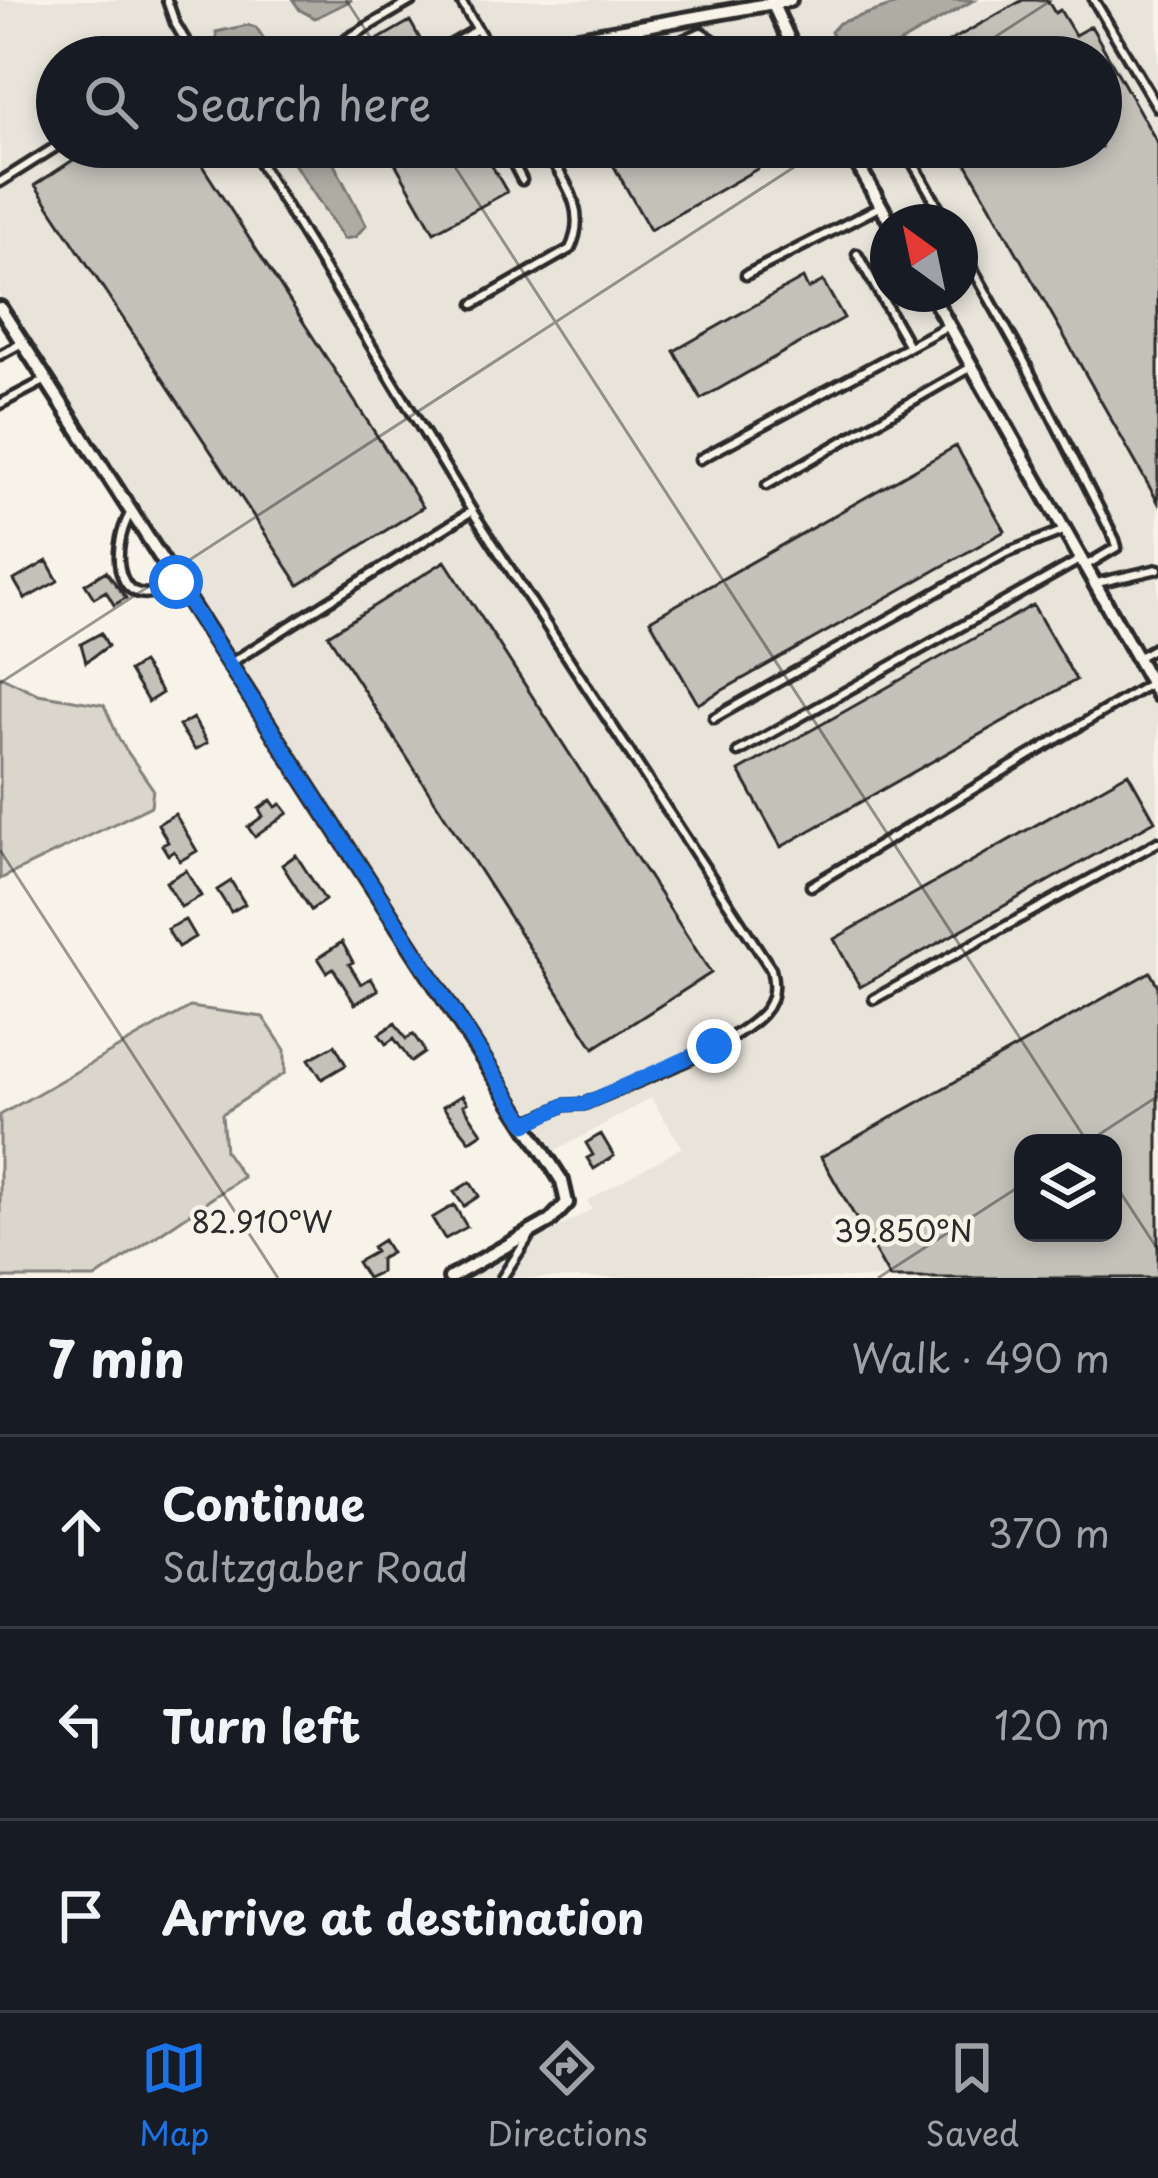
<!DOCTYPE html>
<html lang="en">
<head>
<meta charset="utf-8">
<style>
	body { margin:0; font-family:"Playpen Sans",sans-serif; background:#242831; color:#f1f3f6 }
	.controls { position:absolute; right:36px; bottom:36px; display:grid; overflow:hidden; border-radius:24px; box-shadow:0 6px 18px #0003 }
	.controls button { width:108px; height:108px; display:grid; place-items:center; padding:0; border:0; border-bottom:3px solid #363941; background:#171b24; color:#f1f3f6; font:60px sans-serif }
	.compass { position:absolute; left:870px; top:204px; width:108px; height:108px; border-radius:50%; background:#171b24; box-shadow:0 6px 18px #0003; rotate:327deg }
	.stop { position:absolute; width:36px; height:36px; margin:-27px; border:9px solid #1a73e8; border-radius:50%; background:#fff }
	.stop.end { background:#1a73e8; border-color:#fff; box-shadow:0 3px 12px #0008 }
	.list { margin:0; padding:0; list-style:none }
	h2 { display:flex; justify-content:space-between; align-items:center; height:156px; margin:0; padding:0 48px; font-size:51px }
	h2 small { font-size:39px; font-weight:400; color:#9ea1a6 }
	.list li { display:grid; grid-template-columns:78px 1fr auto; gap:36px; align-items:center; box-sizing:border-box; height:192px; padding:0 48px; border-top:3px solid #363941 }
	.list b { display:block; font-size:45px; white-space:nowrap }
	.list p { margin:0; font-size:39px; white-space:nowrap; color:#9ea1a6 }
	.list em { font-size:39px; font-style:normal; color:#9ea1a6 }
	.icon { flex:none; width:66px; height:66px; fill:none; stroke:currentColor; stroke-width:2; stroke-linecap:round; stroke-linejoin:round }
	.map { position:relative; flex:none; width:1158px; height:1278px; overflow:hidden }
	.search { position:absolute; background:#171b24; box-shadow:0 6px 18px #0003; left:36px; right:36px; top:36px; height:132px; display:flex; align-items:center; gap:30px; box-sizing:border-box; padding:0 42px; border-radius:66px; color:#9ea1a6; font-size:45px }
	.sheet { height:732px; background:#171b24 }
	nav { display:flex; justify-content:space-around; align-items:center; box-sizing:border-box; height:168px; border-top:3px solid #363941; background:#171b24; font-size:33px; color:#9ea1a6 }
	nav a { display:grid; justify-items:center; gap:6px }
	nav .on { color:#1a73e8 }
	.map>svg:first-child { display:block }
	.built { fill:#e8e4da; fill-rule:evenodd }
	.green { fill:#dad6cc; stroke:#82807c; stroke-width:3 }
	.water { fill:#afaca4; stroke:#7a7874; stroke-width:3 }
	.building { fill:#c4c1b9; stroke:#2b2b2b; stroke-width:3; fill-rule:evenodd }
	.lines { fill:none; stroke-linecap:round; stroke-linejoin:round }
	.lane-casing { stroke:#2b2b2b; stroke-width:15 }
	.street-casing { stroke:#2b2b2b; stroke-width:20 }
	.lane { stroke:#f7f3e8; stroke-width:6 }
	.street { stroke:#f7f3e8; stroke-width:10 }
	.route { stroke:#1a73e8; stroke-width:15 }
	.ticks { fill:none; stroke:#2b2b2b; stroke-width:3; stroke-opacity:0.45 }
	.ticks-label { font-size:30px; text-anchor:middle; fill:#2b2b2b; stroke:#f7f3e8; stroke-width:9; stroke-linejoin:round; paint-order:stroke }
</style>
</head>
<body>
<div class="map">
<svg width="1158" height="1278" viewBox="0 0 1158 1278">
	<rect width="100%" height="100%" fill="#f7f3e8"/>
	<filter id="ink" filterUnits="userSpaceOnUse"><feTurbulence type="fractalNoise" baseFrequency=".00833" numOctaves="2"/><feDisplacementMap in="SourceGraphic" scale="24" xChannelSelector="R" yChannelSelector="G"/><feConvolveMatrix kernelMatrix="1 2 1 2 8 2 1 2 1" color-interpolation-filters="sRGB"/></filter>
	<g filter="url(#ink)">
		<path class="built" d="M 0,0 L 1158,0 L 1158,1278 L 470,1278 L 592,1209 L 587,1201 L 682,1147 L 651,1098 L 556,1151 L 229,664 L 0,300 ZM 57,57 L 1101,57 L 1101,147 L 57,147 ZM 888,222 L 960,222 L 960,294 L 888,294 ZM 1023,1143 L 1113,1143 L 1113,1233 L 1023,1233 Z"/>
		<path class="green" d="M 0,676 L 38,694 L 104,705 L 120,741 L 153,789 L 151,806 L 0,879 Z
			M 190,1007 L 263,1017 L 285,1050 L 285,1073 L 222,1114 L 225,1151 L 243,1177 L 95,1278 L 0,1278 L 0,1115 Z"/>
		<path class="water" d="M 293,0 L 352,0 L 315,18 L 300,10 Z
			M 909,0 L 974,0 L 876,57 L 837,55 L 831,32 L 839,23 Z
			M 248,25 L 256,27 L 276,57 L 228,57 L 217,41 L 216,32 Z
			M 283,147 L 325,147 L 366,225 L 355,237 L 344,239 Z"/>
		<path class="building" d="M 1023,0 L 1047,0 L 1055,13 L 1060,10 L 1075,35 L 1091,26 L 1158,144 L 1158,502 L 957,147 L 1101,147 L 1101,57 L 922,57 Z
			M 410,21 L 430,57 L 348,57 Z
			M 93,147 L 190,147 L 423,507 L 299,585 L 35,185 Z
			M 386,147 L 481,147 L 507,192 L 434,232 Z
			M 603,147 L 754,147 L 764,165 L 650,230 Z
			M 803,278 L 808,289 L 823,281 L 844,318 L 701,399 L 674,351 Z
			M 956,446 L 1005,531 L 698,704 L 650,620 Z
			M 47,561 L 58,581 L 25,599 L 14,580 Z
			M 445,561 L 711,973 L 594,1048 L 328,635 Z
			M 106,571 L 126,598 L 114,605 L 106,591 L 94,598 L 85,584 Z
			M 1033,605 L 1076,680 L 781,847 L 739,771 Z
			M 101,633 L 108,646 L 86,662 L 81,644 Z
			M 142,663 L 162,693 L 148,702 L 129,671 Z
			M 193,718 L 207,743 L 195,750 L 179,726 Z
			M 1128,773 L 1155,821 L 860,987 L 834,939 Z
			M 271,800 L 276,807 L 281,804 L 288,813 L 255,837 L 248,827 L 263,816 L 259,809 Z
			M 175,814 L 197,851 L 180,861 L 174,851 L 168,855 L 162,845 L 168,842 L 158,824 Z
			M 296,855 L 325,900 L 311,910 L 282,865 Z
			M 186,870 L 201,896 L 181,907 L 166,882 Z
			M 231,881 L 245,904 L 231,912 L 217,890 Z
			M 185,920 L 195,937 L 178,947 L 167,929 Z
			M 342,942 L 353,962 L 349,964 L 361,984 L 371,978 L 378,990 L 355,1004 L 333,968 L 327,972 L 318,958 Z
			M 1150,972 L 1158,986 L 1158,1278 L 890,1278 L 821,1157 ZM 1023,1143 L 1113,1143 L 1113,1233 L 1023,1233 Z
			M 395,1023 L 406,1039 L 413,1034 L 422,1047 L 424,1053 L 411,1062 L 394,1038 L 386,1044 L 379,1034 Z
			M 335,1045 L 346,1065 L 322,1079 L 309,1059 Z
			M 462,1095 L 467,1103 L 463,1105 L 482,1133 L 470,1141 L 443,1107 Z
			M 601,1134 L 614,1156 L 594,1169 L 587,1158 L 593,1155 L 586,1143 Z
			M 470,1182 L 479,1196 L 464,1206 L 454,1192 Z
			M 454,1205 L 467,1227 L 445,1239 L 432,1218 Z
			M 383,1240 L 391,1253 L 380,1259 L 380,1272 L 367,1278 L 357,1262 L 375,1252 L 372,1247 Z"/>
		<g class="lines">
			<g class="lane-casing">
				<path id="lane" d="M 167,0 L 175,23 L 195,57
					M 460,0 L 493,55 L 506,51
					M 1094,0 L 1158,108
					M 568,40 L 573,57
					M 340,43 L 413,0
					M 440,51 L 476,30
					M 646,57 L 701,32 L 713,40 L 722,57
					M 250,147 L 472,511
					M 505,147 L 522,180
					M 904,147 L 947,222
					M 0,182 L 57,146
					M 960,246 L 1020,353 L 1115,540 L 1117,547 L 1087,565
					M 857,254 L 909,346
					M 746,275 L 881,206
					M 474,304 L 570,249 C 589,210 564,181 544,147
					M 0,355 L 22,343
					M 0,404 L 46,380
					M 700,459 L 949,325
					M 767,485 L 971,367
					M 131,512 C 107,553 117,621 176,582
					M 1097,583 L 1158,569
					M 1137,658 L 1158,646
					M 229,664 L 472,511 L 771,969 C 775,985 775,1000 763,1013 C 733,1047 628,1085 584,1104 L 565,1105 L 526,1123
					M 714,718 L 1006,553 L 1065,530
					M 738,752 L 1081,559
					M 811,886 L 1151,683
					M 874,999 L 1158,842
					M 502,1278 L 530,1235"/>
			</g>
			<g class="street-casing">
				<path id="street" d="M 771,0 L 797,57
					M 506,51 L 790,0
					M 848,147 L 890,222
					M 931,294 L 1158,695
					M 0,308 L 562,1181 L 567,1203 L 550,1221 L 450,1278"/>
			</g>
			<use href="#lane" class="lane"/>
			<use href="#street" class="street"/>
		</g>
	</g>
	<g class="lines" filter="url(#ink)">
		<path class="route" d="M 176,582 L 526,1124 L 565,1105 L 584,1104 L 714,1046"/>
	</g>
	<path class="ticks" d="M 346,0 L 383,57M 964,57 L 1052,0M 442,147 L 1088,1143M 0,683 L 825,147M 0,850 L 278,1278M 1086,1143 L 1158,1096M 1113,1181 L 1158,1250M 878,1278 L 1023,1184"/>
	<g class="ticks-label">
		<text x="262" y="1233">82.910°W</text>
		<text x="903" y="1242">39.850°N</text>
	</g>
</svg>
<div class="controls">
<button><svg class="icon" aria-label="layers" viewBox="0 0 24 24"><path d="M12 4l9 5-9 5-9-5zM3 14l9 5 9-5"/></svg></button>
</div>
<svg class="compass" viewBox="-18 -18 36 36"><path d="M0-13l5 13h-10z" fill="#e53935"/><path d="M0 13l5-13h-10z" fill="#9ea1a6"/></svg>
<div class="stop" style="left:176px;top:582px"></div>
<div class="stop end" style="left:714px;top:1046px"></div>
<div class="search"><svg class="icon" aria-label="search" viewBox="0 0 24 24"><circle cx="10" cy="10" r="6"/><path d="M15 15l6 6"/></svg>Search here</div>
</div>
<section class="sheet">
<h2>7 min<small>Walk · 490 m</small></h2>
<ul class="list">
<li><svg class="icon" aria-label="ahead" viewBox="0 0 24 24"><path d="M12 20V5M6 11l6-6 6 6"/></svg><div><b>Continue</b><p>Saltzgaber Road</p></div><em>370 m</em></li>
<li><svg class="icon" aria-label="left" viewBox="0 0 24 24"><path d="M17 20v-9H6M10 6l-5 5 5 5"/></svg><div><b>Turn left</b></div><em>120 m</em></li>
<li><svg class="icon" aria-label="arrive" viewBox="0 0 24 24"><path d="M6 21V4h12l-3 4 3 4H6"/></svg><div><b>Arrive at destination</b></div></li>
</ul>
</section>
<nav>
<a class="on"><svg class="icon" aria-label="map" viewBox="0 0 24 24"><path d="M3 6l6-2 6 2 6-2v14l-6 2-6-2-6 2zM9 4v14M15 6v14"/></svg>Map</a>
<a><svg class="icon" aria-label="directions" viewBox="0 0 24 24"><path d="M12 3l9 9-9 9-9-9zM9 14v-3h6M13 9l2 2-2 2"/></svg>Directions</a>
<a><svg class="icon" aria-label="saved" viewBox="0 0 24 24"><path d="M7 4h10v16l-5-4-5 4z"/></svg>Saved</a>
</nav>
</body>
</html>
